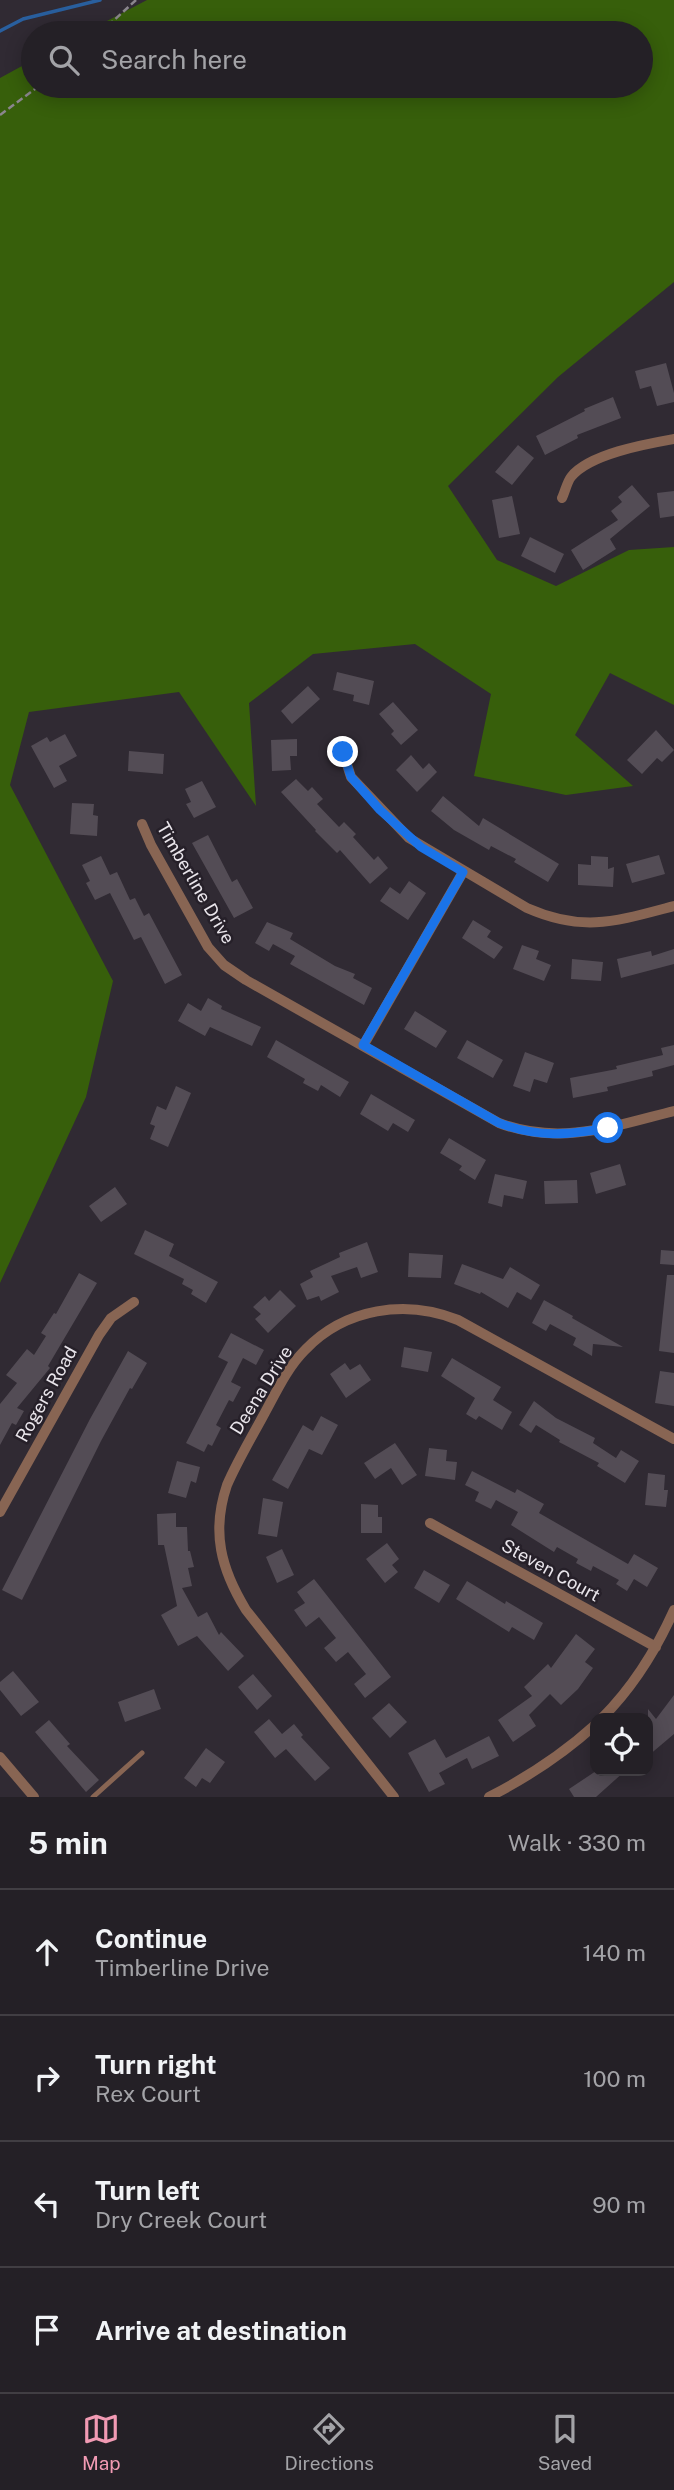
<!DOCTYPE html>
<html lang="en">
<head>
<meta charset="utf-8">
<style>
	body { margin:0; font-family:"Public Sans",sans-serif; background:#2c282e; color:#f1f3f6 }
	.controls { position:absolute; right:21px; bottom:21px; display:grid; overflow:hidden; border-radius:14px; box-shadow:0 4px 18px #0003 }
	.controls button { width:63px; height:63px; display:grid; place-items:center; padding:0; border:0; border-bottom:2px solid #413e43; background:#242026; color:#f1f3f6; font:35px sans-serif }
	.stop { position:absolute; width:21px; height:21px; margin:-16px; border:5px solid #1a73e8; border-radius:50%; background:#fff }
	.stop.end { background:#1a73e8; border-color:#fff; box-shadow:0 2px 7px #0008 }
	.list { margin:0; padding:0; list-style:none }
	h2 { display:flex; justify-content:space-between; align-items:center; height:91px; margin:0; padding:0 28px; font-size:30px }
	h2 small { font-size:23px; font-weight:400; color:#a3a3a7 }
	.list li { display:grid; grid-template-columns:46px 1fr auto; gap:21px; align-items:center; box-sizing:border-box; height:126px; padding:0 28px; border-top:2px solid #413e43 }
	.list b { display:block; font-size:26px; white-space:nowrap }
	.list p { margin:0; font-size:23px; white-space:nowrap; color:#a3a3a7 }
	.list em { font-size:23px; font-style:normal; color:#a3a3a7 }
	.icon { flex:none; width:38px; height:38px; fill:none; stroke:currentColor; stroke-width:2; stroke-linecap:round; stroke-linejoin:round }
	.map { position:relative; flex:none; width:674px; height:1797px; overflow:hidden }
	.search { position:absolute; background:#242026; box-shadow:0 4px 18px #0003; left:21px; right:21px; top:21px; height:77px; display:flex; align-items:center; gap:18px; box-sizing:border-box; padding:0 24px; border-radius:38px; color:#a3a3a7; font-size:26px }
	.sheet { height:595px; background:#242026 }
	nav { display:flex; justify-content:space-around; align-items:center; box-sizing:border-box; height:98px; border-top:2px solid #413e43; background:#242026; font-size:19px; color:#a3a3a7 }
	nav a { display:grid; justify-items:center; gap:4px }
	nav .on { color:#f19ab3 }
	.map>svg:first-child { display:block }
	.forest { fill:#375f0b }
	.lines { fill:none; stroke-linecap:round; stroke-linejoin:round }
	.stream { stroke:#295f9e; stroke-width:3.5 }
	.building { fill:#534c55 }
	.path { stroke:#8b868e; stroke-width:2.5; stroke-dasharray:7 3.5; stroke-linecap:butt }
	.lane { stroke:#886553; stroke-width:5 }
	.street { stroke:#886553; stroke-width:10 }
	.route { stroke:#1a73e8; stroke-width:9 }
	.labels { text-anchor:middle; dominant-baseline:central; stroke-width:5; stroke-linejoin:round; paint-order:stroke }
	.street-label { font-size:18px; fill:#e9e5eb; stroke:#262029 }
</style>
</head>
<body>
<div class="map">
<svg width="674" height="1797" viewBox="0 0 674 1797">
	<rect width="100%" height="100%" fill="#302a33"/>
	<path class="forest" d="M 147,0 L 674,0 L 674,282 L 558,377 L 448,486 L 497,560 L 556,586 L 629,550 L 674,547 L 674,705 L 610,673 L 575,735 L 633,786 L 566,795 L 474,776 L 491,694 L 415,644 L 313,654 L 249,703 L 256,806 L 179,692 L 29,712 L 10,785 L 113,981 L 86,1097 L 0,1283 L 0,78 L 33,60 L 33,86 L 641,86 L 641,33 L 84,33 Z"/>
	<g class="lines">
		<path class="stream" d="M 0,31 L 23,19 L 100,0"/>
	</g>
	<path class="building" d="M 666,363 L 674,393 L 674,402 L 657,406 L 651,386 L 640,389 L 635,371 Z
		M 613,397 L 621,418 L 577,435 L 578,438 L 545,455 L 536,436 L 585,411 L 584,409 Z
		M 518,445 L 534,458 L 512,485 L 495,472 Z
		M 632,485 L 650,506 L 610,539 L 616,549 L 583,570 L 571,550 L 618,520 L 611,511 L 622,502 L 618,497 Z
		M 674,491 L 674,516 L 660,518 L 657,493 Z
		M 512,496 L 520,534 L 499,538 L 492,500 Z
		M 530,537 L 564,554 L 555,573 L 521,556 Z
		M 337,672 L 374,681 L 369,705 L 353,701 L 354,695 L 333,690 Z
		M 308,686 L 320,699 L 292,724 L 281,711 Z
		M 393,702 L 418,730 L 401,745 L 391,734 L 394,731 L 379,714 Z
		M 656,730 L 674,750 L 662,762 L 657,758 L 642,774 L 627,760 Z
		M 65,734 L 77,756 L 59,766 L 67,781 L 54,788 L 31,746 L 47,737 L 50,742 Z
		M 297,739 L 297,756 L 290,756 L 291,770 L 272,771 L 271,740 Z
		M 129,751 L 164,754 L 163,774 L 128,771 Z
		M 411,755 L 423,769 L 429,763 L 437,772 L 417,792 L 396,770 Z
		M 296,779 L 308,791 L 312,787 L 323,799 L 317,804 L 339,827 L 344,822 L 356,834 L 353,837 L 374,860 L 378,856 L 388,868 L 370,884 L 340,850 L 337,853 L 315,831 L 316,830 L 281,792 Z
		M 202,781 L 216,807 L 194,818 L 186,804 L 191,802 L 185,789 Z
		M 443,796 L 479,826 L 483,818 L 559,864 L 548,882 L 514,862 L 516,859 L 491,846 L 489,850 L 454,830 L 431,811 Z
		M 72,803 L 94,804 L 93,815 L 98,816 L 97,836 L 70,834 Z
		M 208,835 L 232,882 L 237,879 L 253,908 L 234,918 L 192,843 Z
		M 659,855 L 665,874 L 632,883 L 626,864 Z
		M 101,856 L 110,875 L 117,872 L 130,900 L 135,898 L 144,916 L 149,913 L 182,975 L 165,984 L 141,937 L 134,940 L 110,893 L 95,900 L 86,883 L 90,881 L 82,865 Z
		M 591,856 L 608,857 L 608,869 L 614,867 L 613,887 L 578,885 L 578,864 L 591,865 Z
		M 409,881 L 426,893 L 408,920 L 380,901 L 390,887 L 400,894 Z
		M 473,920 L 491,931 L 487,937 L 503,947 L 494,959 L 462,938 Z
		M 267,922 L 293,933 L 290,939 L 335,966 L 355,974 L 353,978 L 372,988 L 364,1005 L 290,964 L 295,956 L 273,944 L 269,951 L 255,943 Z
		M 522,945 L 539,951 L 536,959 L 551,965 L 544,981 L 513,969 Z
		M 674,949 L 674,964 L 621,978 L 617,959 L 651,951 L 652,956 Z
		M 572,959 L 603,962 L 601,981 L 571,979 Z
		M 208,998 L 222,1006 L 221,1009 L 261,1027 L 252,1046 L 210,1027 L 205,1036 L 178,1021 L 188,1003 L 201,1011 Z
		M 415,1011 L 447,1031 L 436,1048 L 404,1029 Z
		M 276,1040 L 349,1082 L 340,1097 L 321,1085 L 318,1091 L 303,1083 L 305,1079 L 267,1057 Z
		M 467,1040 L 503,1060 L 493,1078 L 457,1058 Z
		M 674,1045 L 674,1065 L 652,1071 L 653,1076 L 607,1087 L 608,1091 L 573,1098 L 570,1078 L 617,1069 L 616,1066 L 663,1055 L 661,1048 Z
		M 525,1052 L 554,1063 L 547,1083 L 534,1079 L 530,1092 L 513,1086 Z
		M 176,1086 L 191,1093 L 168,1147 L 150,1139 L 155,1126 L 150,1124 L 157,1106 L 166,1110 Z
		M 371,1094 L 415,1120 L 408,1132 L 393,1123 L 388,1131 L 360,1114 Z
		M 449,1138 L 486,1160 L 475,1180 L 459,1170 L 462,1166 L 440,1153 Z
		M 620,1164 L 626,1185 L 596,1194 L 590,1173 Z
		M 495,1174 L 527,1181 L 523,1199 L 504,1195 L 502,1207 L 488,1203 Z
		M 577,1180 L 578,1203 L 545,1204 L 544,1181 Z
		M 115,1187 L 127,1204 L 101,1222 L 89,1206 Z
		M 145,1230 L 174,1244 L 169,1256 L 218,1282 L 206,1303 L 191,1294 L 193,1290 L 182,1284 L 184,1279 L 134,1254 Z
		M 367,1242 L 378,1272 L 361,1278 L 357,1267 L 331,1276 L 339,1292 L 321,1301 L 319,1296 L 307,1300 L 300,1284 L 313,1277 L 310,1271 L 340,1257 L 339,1253 Z
		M 661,1250 L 674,1251 L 674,1265 L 660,1264 Z
		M 409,1253 L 443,1255 L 441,1278 L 408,1277 Z
		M 462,1264 L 503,1279 L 510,1267 L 540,1285 L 531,1300 L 517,1292 L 508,1308 L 481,1292 L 480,1294 L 454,1284 Z
		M 79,1273 L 97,1283 L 48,1366 L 50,1368 L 17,1408 L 24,1411 L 16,1425 L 12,1423 L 0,1445 L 0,1404 L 17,1383 L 6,1375 L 27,1349 L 34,1355 L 46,1336 L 41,1333 L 54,1313 L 56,1314 Z
		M 667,1275 L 674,1275 L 674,1353 L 659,1351 Z
		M 280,1290 L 296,1306 L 268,1333 L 255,1319 L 261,1314 L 253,1307 L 265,1296 L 269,1301 Z
		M 544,1300 L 573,1316 L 572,1318 L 623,1347 L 593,1344 L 592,1356 L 573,1345 L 576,1338 L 550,1324 L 546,1331 L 532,1323 Z
		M 231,1333 L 264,1350 L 256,1365 L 243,1358 L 231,1382 L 241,1387 L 233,1402 L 229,1400 L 216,1425 L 221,1428 L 212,1446 L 208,1444 L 204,1452 L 186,1443 L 228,1362 L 218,1357 Z
		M 404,1347 L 432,1352 L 428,1372 L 401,1367 Z
		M 128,1351 L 147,1363 L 132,1389 L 130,1388 L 101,1441 L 22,1600 L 2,1590 L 90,1419 Z
		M 452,1358 L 501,1387 L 493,1400 L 512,1412 L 502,1430 L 479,1416 L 476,1420 L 466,1414 L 475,1398 L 441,1376 Z
		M 345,1363 L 350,1370 L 360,1364 L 371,1380 L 346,1398 L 330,1374 Z
		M 660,1371 L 674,1373 L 674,1406 L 655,1403 Z
		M 534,1401 L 556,1418 L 595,1438 L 593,1443 L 616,1458 L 621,1450 L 639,1461 L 625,1483 L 597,1466 L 599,1463 L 559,1442 L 560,1440 L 536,1425 L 531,1433 L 519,1425 Z
		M 321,1416 L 338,1425 L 322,1455 L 309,1449 L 288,1489 L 272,1480 L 303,1425 L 313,1431 Z
		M 395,1443 L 417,1475 L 402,1485 L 391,1468 L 375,1479 L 364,1463 Z
		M 429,1448 L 447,1450 L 446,1461 L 457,1462 L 455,1480 L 425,1476 Z
		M 177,1461 L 200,1467 L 196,1483 L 191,1481 L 186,1498 L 168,1493 Z
		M 472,1471 L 515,1493 L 517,1489 L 544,1504 L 539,1513 L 628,1564 L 634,1554 L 658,1568 L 647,1587 L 634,1579 L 627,1591 L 616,1584 L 619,1580 L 593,1566 L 591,1571 L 576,1563 L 578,1559 L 557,1547 L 554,1552 L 511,1525 L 518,1512 L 496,1500 L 491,1509 L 475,1501 L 479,1492 L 465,1485 Z
		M 648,1473 L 665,1475 L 664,1490 L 668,1490 L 666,1507 L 645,1505 Z
		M 263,1498 L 283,1502 L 277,1537 L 258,1534 Z
		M 361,1504 L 378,1505 L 378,1517 L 382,1517 L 382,1533 L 361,1533 Z
		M 176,1513 L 176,1527 L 187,1527 L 188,1551 L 190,1551 L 194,1567 L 188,1568 L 192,1586 L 182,1588 L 198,1617 L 207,1612 L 219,1635 L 221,1632 L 244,1656 L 228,1671 L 197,1636 L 178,1646 L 161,1615 L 177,1606 L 164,1545 L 158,1545 L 157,1514 Z
		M 387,1543 L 399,1559 L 392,1565 L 398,1572 L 385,1583 L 366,1559 Z
		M 282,1549 L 294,1575 L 277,1583 L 266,1557 Z
		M 424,1570 L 450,1585 L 439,1603 L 414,1588 Z
		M 314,1579 L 391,1677 L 365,1698 L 354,1684 L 366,1674 L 348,1652 L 336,1662 L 324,1648 L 336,1638 L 319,1617 L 306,1627 L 294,1610 L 305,1603 L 297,1592 Z
		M 467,1581 L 505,1604 L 506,1601 L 543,1623 L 534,1640 L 512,1627 L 509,1632 L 456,1599 Z
		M 576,1634 L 595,1649 L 585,1662 L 593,1668 L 578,1689 L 561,1705 L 550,1694 L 529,1715 L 536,1726 L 513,1742 L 498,1720 L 532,1696 L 524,1687 L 548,1664 L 551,1668 Z
		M 13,1671 L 39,1702 L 21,1716 L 0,1690 L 0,1682 Z
		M 253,1674 L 272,1696 L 257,1710 L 238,1687 Z
		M 154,1689 L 161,1709 L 125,1722 L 118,1702 Z
		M 674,1695 L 674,1734 L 648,1756 L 648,1709 L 656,1719 Z
		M 389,1703 L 407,1722 L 390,1738 L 372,1718 Z
		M 269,1719 L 282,1734 L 294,1724 L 303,1735 L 301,1737 L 330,1768 L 315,1781 L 286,1749 L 275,1758 L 254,1732 Z
		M 49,1720 L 70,1744 L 67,1746 L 99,1780 L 86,1792 L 35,1732 Z
		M 489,1736 L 499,1756 L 472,1769 L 467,1758 L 439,1773 L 445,1784 L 429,1792 L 408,1753 L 435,1739 L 446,1758 Z
		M 206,1748 L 225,1762 L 210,1783 L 202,1778 L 196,1787 L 184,1778 Z
		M 596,1771 L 625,1771 L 596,1797 L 574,1797 L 569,1789 Z"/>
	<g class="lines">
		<path class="path" d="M 100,33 L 136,0
			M 0,115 L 39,86"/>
		<path class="lane" d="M 93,1797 L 142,1753"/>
		<path class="street" d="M 562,498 C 565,492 567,482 571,477 C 589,454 646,444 674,439
			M 343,752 L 351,777 L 409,838 L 527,908 C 584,933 617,921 674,906
			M 142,824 L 151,845 L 208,947 L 224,965 L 246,980 L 499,1123 C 560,1146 614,1126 674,1111
			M 363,1046 L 463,872
			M 0,1512 L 99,1335 L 111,1318 L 134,1302
			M 430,1523 L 656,1647
			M 602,1718 C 633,1687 656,1650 674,1610
			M 0,1757 L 34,1797
			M 394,1797 L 246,1610 C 221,1569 211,1532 227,1485 C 237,1462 250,1440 262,1418 C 275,1395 286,1369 305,1350 C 345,1308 406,1299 458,1320 L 674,1439
			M 489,1797 C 528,1777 563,1754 595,1725"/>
	</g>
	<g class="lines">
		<path class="route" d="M 343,752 L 351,777 L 380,810 L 421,847 L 463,872 L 363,1045 L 499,1123 C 539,1138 567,1135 608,1128"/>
	</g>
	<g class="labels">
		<g class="street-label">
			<text transform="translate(196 883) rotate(60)">Timberline Drive</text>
			<text transform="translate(261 1390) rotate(-58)">Deena Drive</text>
			<text transform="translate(46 1394) rotate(-61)">Rogers Road</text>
			<text transform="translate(551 1570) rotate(29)">Steven Court</text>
		</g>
	</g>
</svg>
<div class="controls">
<button><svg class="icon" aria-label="locate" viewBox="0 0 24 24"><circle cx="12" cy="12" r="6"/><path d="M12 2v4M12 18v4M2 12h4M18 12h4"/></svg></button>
</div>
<div class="stop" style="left:608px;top:1128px"></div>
<div class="stop end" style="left:343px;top:752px"></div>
<div class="search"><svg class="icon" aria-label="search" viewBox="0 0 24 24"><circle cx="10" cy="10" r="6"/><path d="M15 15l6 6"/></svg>Search here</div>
</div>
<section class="sheet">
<h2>5 min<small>Walk · 330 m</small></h2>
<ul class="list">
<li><svg class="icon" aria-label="ahead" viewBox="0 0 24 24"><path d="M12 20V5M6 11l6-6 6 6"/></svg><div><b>Continue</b><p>Timberline Drive</p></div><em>140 m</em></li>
<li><svg class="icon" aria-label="right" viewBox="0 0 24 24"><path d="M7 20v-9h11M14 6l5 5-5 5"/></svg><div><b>Turn right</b><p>Rex Court</p></div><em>100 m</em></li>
<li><svg class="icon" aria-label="left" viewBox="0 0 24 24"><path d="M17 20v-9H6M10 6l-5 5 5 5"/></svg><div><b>Turn left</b><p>Dry Creek Court</p></div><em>90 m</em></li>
<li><svg class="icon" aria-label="arrive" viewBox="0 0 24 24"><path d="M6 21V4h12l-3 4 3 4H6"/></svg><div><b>Arrive at destination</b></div></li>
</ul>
</section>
<nav>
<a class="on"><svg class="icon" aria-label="map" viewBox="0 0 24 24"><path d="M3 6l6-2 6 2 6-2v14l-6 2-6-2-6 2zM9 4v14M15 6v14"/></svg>Map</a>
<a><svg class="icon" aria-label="directions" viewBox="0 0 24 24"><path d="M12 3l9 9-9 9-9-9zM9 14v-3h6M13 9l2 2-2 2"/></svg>Directions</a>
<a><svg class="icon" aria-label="saved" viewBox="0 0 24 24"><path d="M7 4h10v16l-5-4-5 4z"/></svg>Saved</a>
</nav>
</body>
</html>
